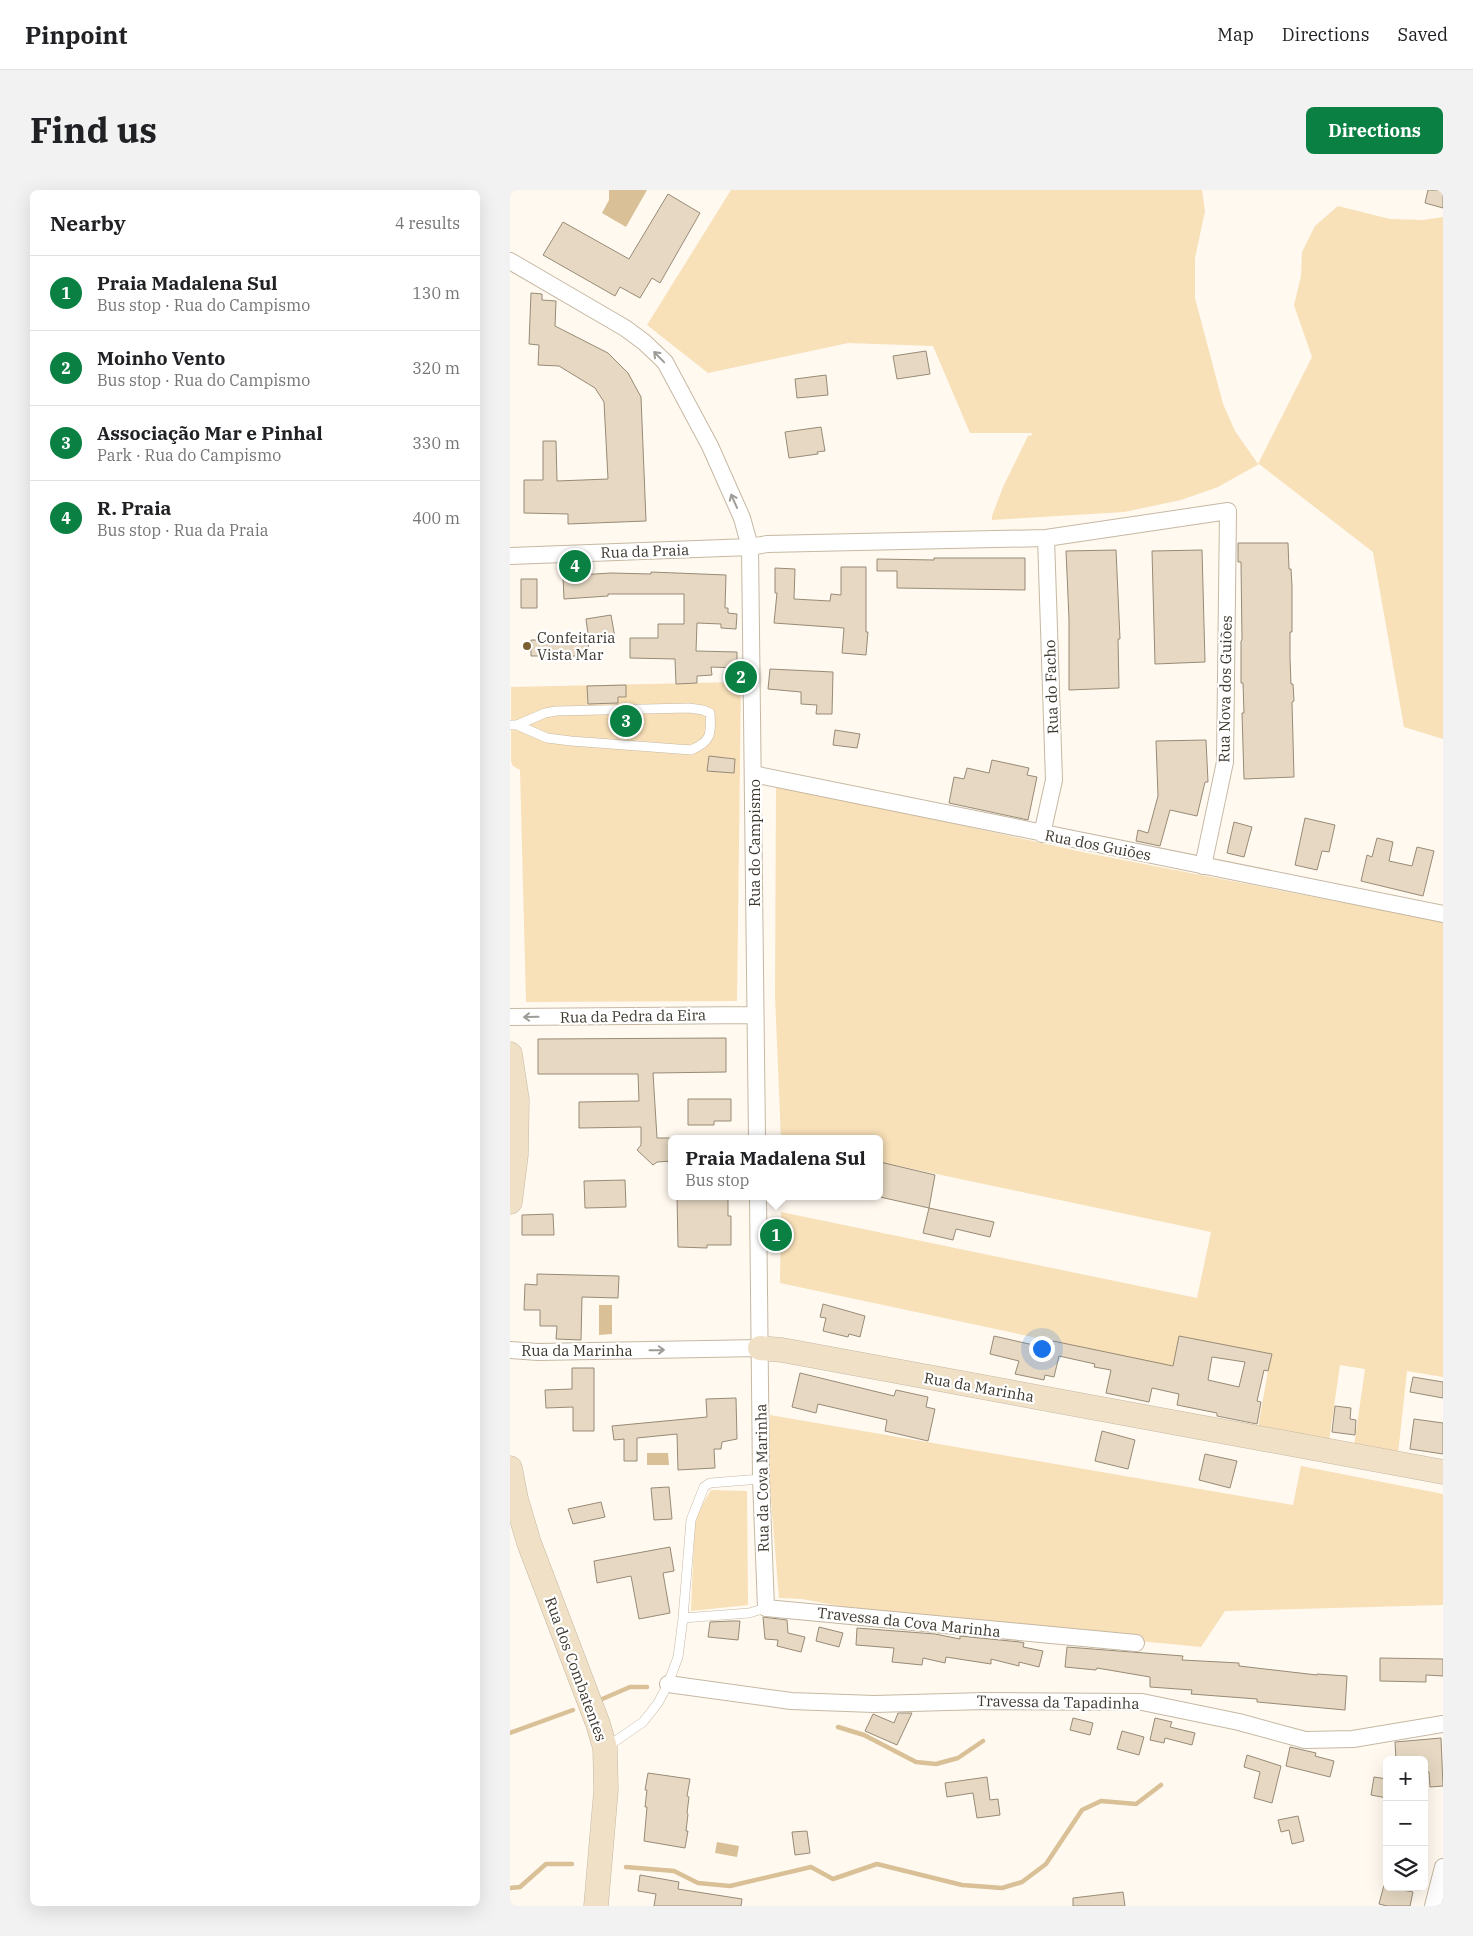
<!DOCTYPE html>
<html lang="en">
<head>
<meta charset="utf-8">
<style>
	body { margin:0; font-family:"IBM Plex Serif",serif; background:#f2f2f2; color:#202124 }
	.controls { position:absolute; right:15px; bottom:15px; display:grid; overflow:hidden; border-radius:8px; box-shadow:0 5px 20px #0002 }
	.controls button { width:45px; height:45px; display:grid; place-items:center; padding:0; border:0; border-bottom:1px solid #e0e0e0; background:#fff; color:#202124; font:25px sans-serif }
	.you { position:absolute; left:531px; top:1158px; width:18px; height:18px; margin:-12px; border:4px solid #fff; border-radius:50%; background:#1a73e8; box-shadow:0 0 0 8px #1a73e833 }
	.badge { display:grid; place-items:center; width:32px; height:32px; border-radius:50%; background:#0b8043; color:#fff; font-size:16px; font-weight:700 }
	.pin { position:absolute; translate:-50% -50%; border:2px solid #fff; box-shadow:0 1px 5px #0006 }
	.popup { position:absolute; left:158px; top:945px; width:215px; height:65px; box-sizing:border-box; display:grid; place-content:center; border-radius:8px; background:#fff; filter:drop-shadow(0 1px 4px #0005); font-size:16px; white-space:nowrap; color:#757577 }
	.popup b { font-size:19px; color:#202124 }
	.popup::after { content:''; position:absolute; left:50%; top:100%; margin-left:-10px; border:10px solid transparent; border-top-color:#fff }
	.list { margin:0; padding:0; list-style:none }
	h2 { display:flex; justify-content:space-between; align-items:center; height:65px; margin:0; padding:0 20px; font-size:21px }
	h2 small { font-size:16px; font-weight:400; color:#757577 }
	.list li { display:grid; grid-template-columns:32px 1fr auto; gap:15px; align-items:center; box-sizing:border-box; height:75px; padding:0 20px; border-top:1px solid #e0e0e0 }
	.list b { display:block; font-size:19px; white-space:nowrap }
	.list p { margin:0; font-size:16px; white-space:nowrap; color:#757577 }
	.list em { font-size:16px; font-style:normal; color:#757577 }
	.icon { flex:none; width:28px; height:28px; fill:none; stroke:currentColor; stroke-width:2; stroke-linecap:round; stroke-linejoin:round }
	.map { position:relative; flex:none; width:933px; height:1716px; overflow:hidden; border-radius:8px }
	header { display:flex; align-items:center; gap:30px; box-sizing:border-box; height:70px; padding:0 25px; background:#fff; border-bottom:1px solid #e0e0e0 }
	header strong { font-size:24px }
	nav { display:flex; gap:28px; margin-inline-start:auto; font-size:18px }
	.intro { display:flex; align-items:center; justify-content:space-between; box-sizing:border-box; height:120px; padding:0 30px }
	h1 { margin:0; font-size:35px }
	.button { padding:12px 22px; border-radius:8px; background:#0b8043; color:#fff; font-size:18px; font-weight:700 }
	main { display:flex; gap:30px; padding:0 30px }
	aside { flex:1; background:#fff; border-radius:8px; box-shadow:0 5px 20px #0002 }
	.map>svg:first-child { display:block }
	.green { fill:#f8e0b8 }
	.water { fill:#d9c097 }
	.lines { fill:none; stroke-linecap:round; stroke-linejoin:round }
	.stream { stroke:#d9c097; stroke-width:4.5 }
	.building { fill:#e6d8c2; stroke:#988b76; fill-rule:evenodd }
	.lane-casing { stroke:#c6b8a3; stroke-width:10 }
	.street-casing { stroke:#c6b8a3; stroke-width:18 }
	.secondary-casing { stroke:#c6b8a3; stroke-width:25 }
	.lane { stroke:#fff; stroke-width:9 }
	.street { stroke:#fff; stroke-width:16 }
	.secondary { stroke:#efe0c6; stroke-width:24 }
	.oneway { stroke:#9e9c97 }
	.poi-dot { fill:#7b6032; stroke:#fff; stroke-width:2 }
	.labels { text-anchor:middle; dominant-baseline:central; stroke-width:4.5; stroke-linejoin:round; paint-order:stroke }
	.street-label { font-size:15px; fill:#3e382f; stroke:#fff }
	.poi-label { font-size:15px; fill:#3e382f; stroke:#fff; text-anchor:start }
</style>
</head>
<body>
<header>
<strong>Pinpoint</strong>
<nav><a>Map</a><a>Directions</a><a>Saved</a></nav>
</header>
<div class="intro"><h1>Find us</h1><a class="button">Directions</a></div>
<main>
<aside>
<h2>Nearby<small>4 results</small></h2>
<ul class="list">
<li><span class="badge">1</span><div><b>Praia Madalena Sul</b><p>Bus stop · Rua do Campismo</p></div><em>130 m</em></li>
<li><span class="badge">2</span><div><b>Moinho Vento</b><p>Bus stop · Rua do Campismo</p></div><em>320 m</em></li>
<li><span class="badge">3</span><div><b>Associação Mar e Pinhal</b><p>Park · Rua do Campismo</p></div><em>330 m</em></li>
<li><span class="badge">4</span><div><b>R. Praia</b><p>Bus stop · Rua da Praia</p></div><em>400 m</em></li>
</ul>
</aside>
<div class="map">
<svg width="933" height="1716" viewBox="0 0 933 1716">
	<rect width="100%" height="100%" fill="#fff9f0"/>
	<path class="green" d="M 221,0 L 692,0 L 695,21 L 685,68 L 685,108 L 713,214 L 725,241 L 748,274 L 802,167 L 784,115 L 791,86 L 792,62 L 805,36 L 828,16 L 880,29 L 913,30 L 933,27 L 933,549 L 894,537 L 863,362 L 749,274 L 708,297 L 671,310 L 614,322 L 482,330 L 482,326 L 493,297 L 518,246 L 523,245 L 521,243 L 460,243 L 423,156 L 338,153 L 198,183 L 137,135 Z
		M 231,492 L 227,811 L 16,812 L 10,580 L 3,576 L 1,571 L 1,497 Z
		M 266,594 L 577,663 L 933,732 L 933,1187 L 897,1181 L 888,1264 L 844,1256 L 855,1179 L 830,1175 L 819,1251 L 748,1237 L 761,1164 L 669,1146 L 663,1177 L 270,1093 L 271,1022 L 687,1108 L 701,1042 L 370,972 L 370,949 L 271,949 L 265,807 Z
		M 260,1225 L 783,1315 L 791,1276 L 933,1304 L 933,1415 L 715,1421 L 691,1457 L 393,1428 L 292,1409 L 269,1408 L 259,1286 Z
		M 201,1300 L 237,1301 L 238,1415 L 181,1421 L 185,1327 Z"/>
	<path class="water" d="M 99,0 L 137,0 L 116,37 L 92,23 L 99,10 Z
		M 89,1115 L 102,1115 L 102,1144 L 89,1145 Z
		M 137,1263 L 158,1263 L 159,1275 L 137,1275 Z
		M 207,1652 L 229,1656 L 227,1667 L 205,1663 Z"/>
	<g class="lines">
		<path class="stream" d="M 90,1510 L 120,1497 L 137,1497
			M 328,1537 L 354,1545 L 406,1572 L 426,1574 L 448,1568 L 473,1551
			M 0,1543 L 63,1520
			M 116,1677 L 164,1681 L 188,1693 L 220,1696 L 301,1677 L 323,1689 L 367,1674 L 452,1695 L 492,1698 L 512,1692 L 536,1674 L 572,1620 L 591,1611 L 626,1614 L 651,1595
			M 0,1698 L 10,1697 L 36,1674 L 62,1674"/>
	</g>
	<path class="building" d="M 918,0 L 933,0 L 933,18 L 915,13 Z
		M 158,4 L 190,23 L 150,93 L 142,88 L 130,108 L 110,97 L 105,106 L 33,65 L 53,32 L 119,69 Z
		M 21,103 L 32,104 L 32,110 L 46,111 L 45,136 L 98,163 L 118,183 L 131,207 L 136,331 L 58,334 L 58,324 L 14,323 L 14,290 L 33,290 L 33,251 L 46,251 L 47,291 L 98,289 L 94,212 L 85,198 L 49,176 L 28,175 L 29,155 L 19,154 Z
		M 416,161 L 420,184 L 387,189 L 383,166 Z
		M 316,185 L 318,205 L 287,208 L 285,189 Z
		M 311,237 L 315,261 L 307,262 L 308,264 L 279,268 L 275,242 Z
		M 728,353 L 778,353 L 779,379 L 781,379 L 782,396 L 782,442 L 780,442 L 780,467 L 781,494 L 783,494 L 784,511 L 782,512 L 784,587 L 734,589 L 732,523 L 734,523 L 733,493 L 731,493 L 731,451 L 732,450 L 731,372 L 728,372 Z
		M 606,360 L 610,449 L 608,449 L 609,498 L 559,500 L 559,429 L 556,361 Z
		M 692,360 L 695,472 L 645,474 L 642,361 Z
		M 424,368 L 515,368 L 515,400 L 387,398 L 387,381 L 367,381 L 367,369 L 424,370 Z
		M 331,377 L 356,377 L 356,442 L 358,442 L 356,465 L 332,463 L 334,438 L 264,433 L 267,403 L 265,403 L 265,378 L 285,379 L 284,409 L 320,411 L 321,404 L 331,405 Z
		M 141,382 L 216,385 L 215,418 L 218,418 L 218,423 L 227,424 L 226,439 L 211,438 L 211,434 L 187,433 L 186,461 L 227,462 L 227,478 L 201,477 L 202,485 L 187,486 L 187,493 L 166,494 L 165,469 L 120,468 L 120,448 L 148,448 L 148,434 L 174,434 L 174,404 L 98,404 L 98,406 L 54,409 L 53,386 L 101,383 L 141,384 Z
		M 11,389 L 27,389 L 27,418 L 11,418 Z
		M 101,425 L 105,448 L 79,452 L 76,429 Z
		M 21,450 L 78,450 L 79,466 L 21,466 Z
		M 260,479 L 323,482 L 322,524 L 306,524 L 307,515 L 291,514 L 291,502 L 258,499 Z
		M 116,495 L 116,507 L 108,507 L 108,513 L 78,514 L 77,496 Z
		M 325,540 L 350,544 L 347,558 L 323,555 Z
		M 696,550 L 698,592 L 695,592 L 687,626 L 660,620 L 650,656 L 626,651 L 628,640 L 638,643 L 648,606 L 646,551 Z
		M 199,566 L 225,569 L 224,583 L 197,581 Z
		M 482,570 L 519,578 L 517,585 L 527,587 L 518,630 L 439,613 L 444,587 L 454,589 L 457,578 L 479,583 Z
		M 795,628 L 825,635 L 819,662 L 812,661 L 807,680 L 785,675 Z
		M 724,632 L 742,637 L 734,667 L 717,663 Z
		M 867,648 L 883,652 L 879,671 L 902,676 L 907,657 L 924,661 L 913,706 L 851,691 L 857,665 L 862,667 Z
		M 216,848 L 216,882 L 143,883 L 147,948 L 162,948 L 162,971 L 147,972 L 143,975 L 127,960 L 131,955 L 131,937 L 69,938 L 69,912 L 129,911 L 128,884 L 28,884 L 28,849 Z
		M 178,909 L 221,909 L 221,931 L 204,931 L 204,935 L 178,935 Z
		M 370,972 L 425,985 L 419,1018 L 370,1007 Z
		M 115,990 L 116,1017 L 75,1018 L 74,991 Z
		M 167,1006 L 218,1006 L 218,1026 L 221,1026 L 221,1055 L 197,1055 L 197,1058 L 168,1057 Z
		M 419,1018 L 484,1032 L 480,1047 L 446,1039 L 443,1050 L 413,1043 Z
		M 43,1024 L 44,1045 L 12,1045 L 12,1025 Z
		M 27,1084 L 109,1086 L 108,1108 L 72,1107 L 71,1150 L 46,1149 L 47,1136 L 30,1136 L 30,1120 L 14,1120 L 15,1094 L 27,1095 Z
		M 313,1114 L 355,1126 L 350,1147 L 339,1144 L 338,1147 L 313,1141 L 316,1128 L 310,1127 Z
		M 484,1146 L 541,1159 L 543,1151 L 663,1176 L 669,1146 L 762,1164 L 758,1181 L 754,1180 L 747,1211 L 751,1212 L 747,1234 L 707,1226 L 707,1223 L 667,1215 L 669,1204 L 642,1198 L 639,1212 L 596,1203 L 601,1180 L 584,1177 L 585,1174 L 549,1166 L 544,1187 L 535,1185 L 534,1190 L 505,1184 L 509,1171 L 480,1164 ZM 702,1167 L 735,1172 L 729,1197 L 698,1190 Z
		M 62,1178 L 84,1178 L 84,1241 L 63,1241 L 63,1217 L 36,1218 L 35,1200 L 62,1199 Z
		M 290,1183 L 384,1206 L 386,1200 L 418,1207 L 416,1217 L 425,1219 L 418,1251 L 375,1241 L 377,1230 L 308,1214 L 306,1223 L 282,1217 Z
		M 903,1187 L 933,1192 L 933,1208 L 900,1202 Z
		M 226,1208 L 227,1249 L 212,1252 L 211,1259 L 204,1259 L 205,1278 L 168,1280 L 167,1244 L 127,1248 L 127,1271 L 114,1271 L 114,1249 L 104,1250 L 102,1236 L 197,1227 L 196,1209 Z
		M 825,1216 L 841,1218 L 840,1229 L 846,1230 L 845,1245 L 822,1242 Z
		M 904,1229 L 933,1233 L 933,1264 L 900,1259 Z
		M 592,1241 L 625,1250 L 618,1279 L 585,1271 Z
		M 695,1264 L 727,1271 L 720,1298 L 689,1290 Z
		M 159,1297 L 162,1329 L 144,1330 L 141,1298 Z
		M 91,1312 L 95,1327 L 63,1334 L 58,1319 Z
		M 160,1357 L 164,1381 L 153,1383 L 160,1423 L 129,1429 L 121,1386 L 87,1393 L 84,1371 Z
		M 253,1427 L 277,1430 L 278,1443 L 295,1447 L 291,1462 L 267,1456 L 268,1450 L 255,1449 Z
		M 222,1431 L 230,1431 L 228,1450 L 198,1447 L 200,1432 Z
		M 309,1437 L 333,1443 L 329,1457 L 306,1451 Z
		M 347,1438 L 425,1444 L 450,1449 L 450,1446 L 510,1452 L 514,1453 L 513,1457 L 533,1461 L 529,1477 L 509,1472 L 509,1476 L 481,1469 L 481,1474 L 436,1467 L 435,1473 L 413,1468 L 412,1475 L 382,1472 L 384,1458 L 346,1455 Z
		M 557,1457 L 673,1466 L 672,1470 L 729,1473 L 729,1476 L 807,1485 L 807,1484 L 837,1486 L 835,1520 L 747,1512 L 747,1509 L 681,1504 L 682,1500 L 640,1497 L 640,1487 L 587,1478 L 586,1480 L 555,1477 Z
		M 870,1468 L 933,1469 L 933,1486 L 916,1485 L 916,1492 L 870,1491 Z
		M 388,1523 L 402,1523 L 387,1555 L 355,1541 L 363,1524 L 384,1533 Z
		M 563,1528 L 583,1533 L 580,1545 L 560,1540 Z
		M 645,1528 L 662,1532 L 660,1537 L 685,1543 L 682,1555 L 655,1548 L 654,1553 L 640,1550 Z
		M 612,1541 L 634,1547 L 629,1565 L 607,1559 Z
		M 931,1548 L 933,1596 L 920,1597 L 919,1582 L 914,1582 L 914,1570 L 886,1570 L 885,1552 Z
		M 780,1557 L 806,1563 L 805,1566 L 824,1571 L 820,1587 L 776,1576 Z
		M 737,1565 L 771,1576 L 762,1613 L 744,1608 L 750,1582 L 734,1577 Z
		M 138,1583 L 180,1589 L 177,1606 L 179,1607 L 177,1623 L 178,1624 L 176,1641 L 178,1641 L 175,1658 L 134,1651 L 137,1617 L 135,1617 L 137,1600 L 135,1600 Z
		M 477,1587 L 480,1610 L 488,1609 L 490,1625 L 467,1628 L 463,1603 L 437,1607 L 435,1593 Z
		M 864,1587 L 877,1589 L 877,1608 L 861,1605 Z
		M 788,1626 L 794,1651 L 782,1654 L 779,1640 L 771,1642 L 768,1630 Z
		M 297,1641 L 300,1663 L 285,1665 L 282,1642 Z
		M 130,1685 L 169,1692 L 168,1699 L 232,1709 L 231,1716 L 144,1716 L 146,1704 L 128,1701 Z
		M 874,1695 L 877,1695 L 877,1697 L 903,1702 L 900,1716 L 877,1716 L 869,1714 Z
		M 613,1702 L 615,1716 L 563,1716 L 563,1708 Z"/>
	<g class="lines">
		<g class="lane-casing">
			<path id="lane" d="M 0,535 L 7,535 L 37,548 L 61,551 L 181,560 C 202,551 201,544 200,523 L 193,520 L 179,518 L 46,521 L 35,523 L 7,535
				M 173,1428 L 239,1423 L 256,1418
				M 97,1557 L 133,1532 L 148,1513 L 158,1494 L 168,1467 L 173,1428 L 181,1330 L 194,1297 L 200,1293 L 251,1289"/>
		</g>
		<g class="street-casing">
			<path id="street" d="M 0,71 L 115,138 L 134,152 L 155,172 L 200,256 L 232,328 L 240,357 L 247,949
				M 0,366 L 240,357 L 257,354 L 536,348 L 718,321 L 715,572 L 693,676
				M 243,584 L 933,724
				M 532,644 L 544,590 L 536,348
				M 0,827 L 245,825
				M 248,1006 L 251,1289 L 256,1418 L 626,1453
				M 0,1160 L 28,1162 L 250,1158
				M 158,1494 L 281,1511 L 364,1514 L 475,1511 L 632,1512 L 729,1532 L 795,1550 L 843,1549 L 933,1534
				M 923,1716 L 933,1677"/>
		</g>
		<g class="secondary-casing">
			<path id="secondary" d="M 0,864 L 7,910 L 6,965 L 0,1012
				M 250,1158 L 272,1160 L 933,1282
				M 0,1278 L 6,1309 L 19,1353 L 88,1534 L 95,1558 L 96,1600 L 86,1716"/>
		</g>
		<use href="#lane" class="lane"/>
		<use href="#street" class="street"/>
		<use href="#secondary" class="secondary"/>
	</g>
	<defs><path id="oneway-shaft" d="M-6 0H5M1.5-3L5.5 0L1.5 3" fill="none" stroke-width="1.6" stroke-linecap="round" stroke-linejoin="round" transform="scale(1.25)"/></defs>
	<g class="oneway">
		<use href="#oneway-shaft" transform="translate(149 167) rotate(-134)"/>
		<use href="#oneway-shaft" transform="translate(224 311) rotate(-114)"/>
		<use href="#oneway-shaft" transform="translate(21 827) rotate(179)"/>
		<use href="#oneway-shaft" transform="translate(147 1160) rotate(-1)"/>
	</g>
	<circle class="poi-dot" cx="17" cy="456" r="5"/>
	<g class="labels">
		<g class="street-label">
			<text transform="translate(135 361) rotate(-2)">Rua da Praia</text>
			<text transform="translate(541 497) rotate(-92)">Rua do Facho</text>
			<text transform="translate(715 499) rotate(-89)">Rua Nova dos Guiões</text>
			<text transform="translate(244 653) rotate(-90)">Rua do Campismo</text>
			<text transform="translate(588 655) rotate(11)">Rua dos Guiões</text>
			<text transform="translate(123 826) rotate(-1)">Rua da Pedra da Eira</text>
			<text x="67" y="1160">Rua da Marinha</text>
			<text transform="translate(469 1197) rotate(10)">Rua da Marinha</text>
			<text transform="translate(252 1288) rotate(-91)">Rua da Cova Marinha</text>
			<text transform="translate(399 1432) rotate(6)">Travessa da Cova Marinha</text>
			<text transform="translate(66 1479) rotate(70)">Rua dos Combatentes</text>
			<text transform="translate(548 1512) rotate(1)">Travessa da Tapadinha</text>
		</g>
		<g class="poi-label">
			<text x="27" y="447">Confeitaria<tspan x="27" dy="17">Vista Mar</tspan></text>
		</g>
	</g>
</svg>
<div class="controls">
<button>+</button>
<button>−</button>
<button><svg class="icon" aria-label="layers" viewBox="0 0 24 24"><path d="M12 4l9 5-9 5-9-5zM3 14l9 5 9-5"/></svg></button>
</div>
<div class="you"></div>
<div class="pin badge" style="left:266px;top:1045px">1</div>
<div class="popup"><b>Praia Madalena Sul</b>Bus stop</div>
<div class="pin badge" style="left:231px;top:487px">2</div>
<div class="pin badge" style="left:116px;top:531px">3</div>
<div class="pin badge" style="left:65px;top:376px">4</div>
</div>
</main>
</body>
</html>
